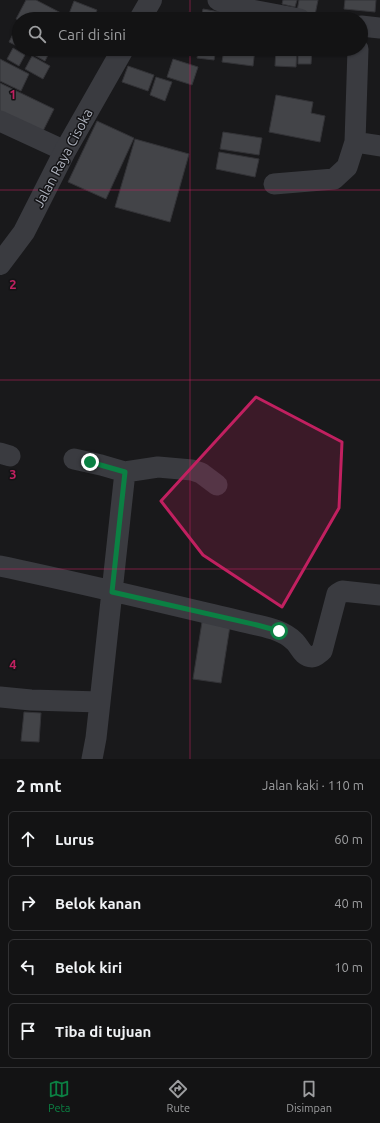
<!DOCTYPE html>
<html lang="id">
<head>
<meta charset="utf-8">
<style>
	body { margin:0; font-family:Ubuntu,sans-serif; background:#1c1c1d; color:#f1f3f6 }
	.stop { position:absolute; width:12px; height:12px; margin:-9px; border:3px solid #0b8043; border-radius:50%; background:#fff }
	.stop.end { background:#0b8043; border-color:#fff; box-shadow:0 1px 4px #0008 }
	.list { margin:0; padding:0; list-style:none }
	h2 { display:flex; justify-content:space-between; align-items:center; height:52px; margin:0; padding:0 16px; font-size:17px }
	h2 small { font-size:13px; font-weight:400; color:#9d9ea0 }
	.list li { display:grid; grid-template-columns:26px 1fr auto; gap:12px; align-items:center; box-sizing:border-box; height:56px; margin:0 8px 8px; padding:0 8px; border:1px solid #323234; border-radius:6px }
	.list b { display:block; font-size:15px; white-space:nowrap }
	.list em { font-size:13px; font-style:normal; color:#9d9ea0 }
	.icon { flex:none; width:22px; height:22px; fill:none; stroke:currentColor; stroke-width:2; stroke-linecap:round; stroke-linejoin:round }
	.map { position:relative; flex:none; width:380px; height:759px; overflow:hidden }
	.search { position:absolute; background:#131314; box-shadow:0 1px 3px #0004; left:12px; right:12px; top:12px; height:44px; display:flex; align-items:center; gap:10px; box-sizing:border-box; padding:0 14px; border-radius:22px; color:#9d9ea0; font-size:15px }
	.sheet { height:308px; background:#131314 }
	nav { display:flex; justify-content:space-around; align-items:center; box-sizing:border-box; height:56px; border-top:1px solid #323234; background:#131314; font-size:11px; color:#9d9ea0 }
	nav a { display:grid; justify-items:center; gap:2px }
	nav .on { color:#0b8043 }
	.map>svg:first-child { display:block }
	.building { fill:#434448; stroke:#333337 }
	.lines { fill:none; stroke-linecap:round; stroke-linejoin:round }
	.minor { stroke:#3a3b40; stroke-width:21 }
	.tertiary { stroke:#3a3b40; stroke-width:22 }
	.route { stroke:#0b8043; stroke-width:5 }
	.marked { fill:#c12060; fill-opacity:0.2; stroke:#c12060; stroke-width:3; stroke-linejoin:round }
	.grid { fill:none; stroke:#c12060; stroke-width:1; stroke-opacity:0.55 }
	.labels { text-anchor:middle; dominant-baseline:central; stroke-width:3; stroke-linejoin:round; paint-order:stroke }
	.street-label { font-size:14px; fill:#acb0bb; stroke:#141416 }
	.grid-label { font-size:13px; text-anchor:middle; font-weight:bold; fill:#c12060; stroke:#141416; stroke-width:3; stroke-linejoin:round; paint-order:stroke }
</style>
</head>
<body>
<div class="map">
<svg width="380" height="759" viewBox="0 0 380 759">
	<rect width="100%" height="100%" fill="#19191b"/>
	<path class="building" d="M 26,0 L 36,0 L 61,13 L 58,19 L 19,19 L 19,20 L 16,19 Z
		M 283,0 L 297,0 L 295,7 L 282,4 Z
		M 299,0 L 318,0 L 315,15 L 297,11 Z
		M 345,0 L 376,0 L 375,12 L 344,9 Z
		M 74,1 L 97,10 L 93,19 L 67,19 Z
		M 203,9 L 220,12 L 218,19 L 201,19 Z
		M 188,12 L 199,18 L 198,19 L 184,19 Z
		M 18,24 L 19,25 L 19,47 L 9,42 Z
		M 13,48 L 25,55 L 19,66 L 7,59 Z
		M 23,49 L 51,49 L 45,61 Z
		M 199,49 L 216,49 L 214,60 L 197,58 Z
		M 224,49 L 255,49 L 253,66 L 222,62 Z
		M 276,49 L 297,49 L 296,67 L 275,66 Z
		M 298,49 L 312,49 L 311,64 L 298,64 Z
		M 32,56 L 50,66 L 43,79 L 25,69 Z
		M 0,59 L 29,74 L 21,91 L 0,81 Z
		M 173,59 L 198,67 L 192,85 L 167,77 Z
		M 128,66 L 154,75 L 148,91 L 122,82 Z
		M 156,77 L 172,82 L 165,101 L 150,95 Z
		M 0,83 L 54,109 L 41,135 L 0,115 Z
		M 276,95 L 313,102 L 311,113 L 325,116 L 320,142 L 269,132 Z
		M 97,121 L 134,138 L 106,199 L 68,182 Z
		M 223,132 L 262,138 L 259,155 L 220,149 Z
		M 135,139 L 189,154 L 170,222 L 115,207 Z
		M 219,152 L 259,159 L 255,177 L 216,169 Z
		M 202,622 L 230,626 L 221,683 L 193,679 Z
		M 24,712 L 41,713 L 39,742 L 21,741 Z"/>
	<g class="lines">
		<path class="minor" d="M 218,0 L 235,7 L 300,19
			M 361,26 L 380,28
			M 0,121 L 65,151
			M 355,142 L 380,146
			M 274,184 L 334,179 L 347,167 L 355,142 L 358,49
			M 0,453 L 10,456
			M 74,459 L 101,465 L 125,472 L 158,467 L 192,470 L 201,473 L 217,485
			M 0,566 C 86,584 172,605 257,625 C 270,628 284,631 294,641 C 300,646 302,657 312,657 C 316,657 319,653 322,651 L 337,594 L 342,591 L 380,595
			M 0,697 L 31,700 L 100,702
			M 92,759 L 96,738 L 100,702 L 125,472"/>
		<path class="tertiary" d="M 140,19 L 151,0
			M 0,264 L 24,232 L 65,151 L 123,49"/>
	</g>
	<g class="lines">
		<path class="route" d="M 90,462 L 125,472 L 112,592 L 257,625 L 279,631"/>
	</g>
	<path class="marked" d="M 256,397 L 342,442 L 339,508 L 282,607 L 203,555 L 161,501 Z"/>
	<path class="grid" d="M 190,0 L 190,19M 190,49 L 190,759M 0,190 L 380,190M 0,380 L 380,380M 0,569 L 380,569"/>
	<g class="labels">
		<g class="street-label">
			<text transform="translate(63 158) rotate(-62)">Jalan Raya Cisoka</text>
		</g>
	</g>
	<g class="grid-label">
		<text x="13" y="99">1</text>
		<text x="13" y="289">2</text>
		<text x="13" y="479">3</text>
		<text x="13" y="669">4</text>
	</g>
</svg>
<div class="stop" style="left:279px;top:631px"></div>
<div class="stop end" style="left:90px;top:462px"></div>
<div class="search"><svg class="icon" aria-label="search" viewBox="0 0 24 24"><circle cx="10" cy="10" r="6"/><path d="M15 15l6 6"/></svg>Cari di sini</div>
</div>
<section class="sheet">
<h2>2 mnt<small>Jalan kaki · 110 m</small></h2>
<ul class="list">
<li><svg class="icon" aria-label="ahead" viewBox="0 0 24 24"><path d="M12 20V5M6 11l6-6 6 6"/></svg><div><b>Lurus</b></div><em>60 m</em></li>
<li><svg class="icon" aria-label="right" viewBox="0 0 24 24"><path d="M7 20v-9h11M14 6l5 5-5 5"/></svg><div><b>Belok kanan</b></div><em>40 m</em></li>
<li><svg class="icon" aria-label="left" viewBox="0 0 24 24"><path d="M17 20v-9H6M10 6l-5 5 5 5"/></svg><div><b>Belok kiri</b></div><em>10 m</em></li>
<li><svg class="icon" aria-label="arrive" viewBox="0 0 24 24"><path d="M6 21V4h12l-3 4 3 4H6"/></svg><div><b>Tiba di tujuan</b></div></li>
</ul>
</section>
<nav>
<a class="on"><svg class="icon" aria-label="map" viewBox="0 0 24 24"><path d="M3 6l6-2 6 2 6-2v14l-6 2-6-2-6 2zM9 4v14M15 6v14"/></svg>Peta</a>
<a><svg class="icon" aria-label="directions" viewBox="0 0 24 24"><path d="M12 3l9 9-9 9-9-9zM9 14v-3h6M13 9l2 2-2 2"/></svg>Rute</a>
<a><svg class="icon" aria-label="saved" viewBox="0 0 24 24"><path d="M7 4h10v16l-5-4-5 4z"/></svg>Disimpan</a>
</nav>
</body>
</html>
